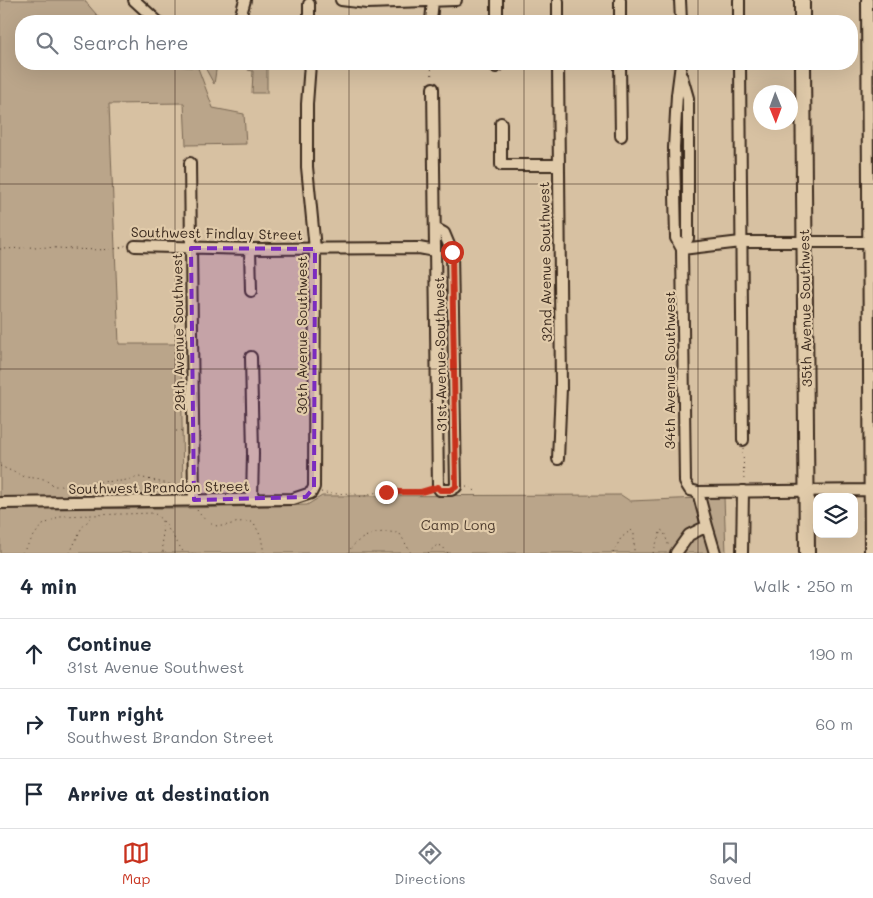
<!DOCTYPE html>
<html lang="en">
<head>
<meta charset="utf-8">
<style>
	body { margin:0; font-family:Mali,sans-serif; background:#f2f2f3; color:#1f2937 }
	.controls { position:absolute; right:15px; bottom:15px; display:grid; overflow:hidden; border-radius:10px; box-shadow:0 5px 20px #0002 }
	.controls button { width:45px; height:45px; display:grid; place-items:center; padding:0; border:0; border-bottom:1px solid #e0e1e3; background:#fff; color:#1f2937; font:25px sans-serif }
	.compass { position:absolute; left:753px; top:85px; width:45px; height:45px; border-radius:50%; background:#fff; box-shadow:0 5px 20px #0002; rotate:179deg }
	.stop { position:absolute; width:15px; height:15px; margin:-11px; border:4px solid #c8321e; border-radius:50%; background:#fff }
	.stop.end { background:#c8321e; border-color:#fff; box-shadow:0 1px 5px #0008 }
	.list { margin:0; padding:0; list-style:none }
	h2 { display:flex; justify-content:space-between; align-items:center; height:65px; margin:0; padding:0 20px; font-size:21px }
	h2 small { font-size:16px; font-weight:400; color:#747a83 }
	.list li { display:grid; grid-template-columns:32px 1fr auto; gap:15px; align-items:center; box-sizing:border-box; height:70px; padding:0 20px; border-top:1px solid #e0e1e3 }
	.list b { display:block; font-size:19px; white-space:nowrap }
	.list p { margin:0; font-size:16px; white-space:nowrap; color:#747a83 }
	.list em { font-size:16px; font-style:normal; color:#747a83 }
	.icon { flex:none; width:28px; height:28px; fill:none; stroke:currentColor; stroke-width:2; stroke-linecap:round; stroke-linejoin:round }
	.map { position:relative; flex:none; width:873px; height:553px; overflow:hidden }
	.search { position:absolute; background:#fff; box-shadow:0 5px 20px #0002; left:15px; right:15px; top:15px; height:55px; display:flex; align-items:center; gap:12px; box-sizing:border-box; padding:0 18px; border-radius:20px; color:#747a83; font-size:19px }
	.sheet { height:275px; background:#fff }
	nav { display:flex; justify-content:space-around; align-items:center; box-sizing:border-box; height:70px; border-top:1px solid #e0e1e3; background:#fff; font-size:14px; color:#747a83 }
	nav a { display:grid; justify-items:center; gap:2px }
	nav .on { color:#c8321e }
	.map>svg:first-child { display:block }
	.green { fill:#baa58a; stroke:#7a6854 }
	.lines { fill:none; stroke-linecap:round; stroke-linejoin:round }
	.minor-casing { stroke:#3b2a1e; stroke-width:14 }
	.major-casing { stroke:#3b2a1e; stroke-width:18 }
	.path { stroke:#3b2a1e; stroke-width:1; stroke-dasharray:1 4; stroke-linecap:butt }
	.minor { stroke:#e1cbaa; stroke-width:10 }
	.major { stroke:#e1cbaa; stroke-width:14 }
	.route { stroke:#c8321e; stroke-width:6 }
	.marked { fill:#7b2cbf; fill-opacity:0.2; stroke:#7b2cbf; stroke-width:4; stroke-dasharray:10 6; stroke-linejoin:round }
	.grid { fill:none; stroke:#3b2a1e; stroke-width:1; stroke-opacity:0.55 }
	.labels { text-anchor:middle; dominant-baseline:central; stroke-width:4.5; stroke-linejoin:round; paint-order:stroke }
	.street-label { font-size:14px; fill:#3b2a1e; stroke:#e1cbaa }
	.park-label { font-size:14px; fill:#4e3c2e; stroke:#e1cbaa }
</style>
</head>
<body>
<div class="map">
<svg width="873" height="553" viewBox="0 0 873 553">
	<rect width="100%" height="100%" fill="#d7c1a2"/>
	<filter id="ink" filterUnits="userSpaceOnUse"><feTurbulence type="fractalNoise" baseFrequency=".02" numOctaves="2"/><feDisplacementMap in="SourceGraphic" scale="10" xChannelSelector="R" yChannelSelector="G"/><feConvolveMatrix kernelMatrix="1 2 1 2 8 2 1 2 1" color-interpolation-filters="sRGB"/></filter>
	<g filter="url(#ink)">
		<path class="green" d="M 0,0 L 84,0 L 102,21 L 21,21 L 21,64 L 153,64 L 198,68 L 213,108 L 244,114 L 246,144 L 186,145 L 184,103 L 109,104 L 119,344 L 181,344 L 183,496 L 0,497 Z
			M 203,64 L 217,64 L 214,84 Z
			M 236,64 L 267,64 L 267,93 L 252,93 L 253,71 L 248,70 L 248,66 Z
			M 621,495 L 630,501 L 724,497 L 726,553 L 0,553 L 0,509 L 190,508 L 307,505 L 322,496 Z"/>
		<g class="lines">
			<g class="minor-casing">
				<path id="minor" d="M 134,0 L 157,21
					M 341,0 L 367,3 L 456,0
					M 620,0 L 620,21
					M 680,0 L 681,21
					M 739,0 L 739,21
					M 867,0 L 870,553
					M 558,1 L 558,21
					M 309,4 L 309,21
					M 239,21 L 245,0
					M 431,21 L 433,0
					M 497,21 L 497,0
					M 620,64 L 621,136
					M 681,64 L 677,95 L 674,148 L 676,238 L 682,249 L 685,482 L 690,490 L 698,492 L 873,490
					M 740,64 L 743,440
					M 496,67 L 496,64
					M 682,77 L 688,98 L 688,238 L 682,249
					M 433,88 L 438,487 L 440,490 L 451,490 L 456,487 L 452,252 L 444,233 L 435,228
					M 501,123 L 501,165 L 558,165
					M 190,163 L 194,500
					M 135,246 L 250,249 L 419,248 L 435,251
					M 250,249 L 251,291
					M 682,249 L 741,242 L 873,242
					M 251,357 L 253,454 L 252,499
					M 558,459 L 561,388 L 558,64
					M 698,492 L 707,526
					M 0,503 L 293,499 L 311,493 L 314,487 L 315,249 L 307,167 L 307,104 L 310,64
					M 676,553 L 689,535 L 707,526 L 715,553
					M 742,553 L 743,491"/>
			</g>
			<g class="major-casing">
				<path id="major" d="M 802,0 L 802,21
					M 803,64 L 807,553"/>
			</g>
			<path class="path" d="M 233,64 L 246,68
				M 431,64 L 432,79
				M 223,65 L 232,64
				M 0,249 C 11,249 21,248 32,247 C 51,246 113,255 126,245
				M 176,373 L 183,373
				M 176,431 L 183,431
				M 743,448 L 744,482
				M 0,466 L 25,477 L 44,479 L 54,486 L 81,486 L 94,482 L 122,481 L 139,477 L 177,486 L 181,491
				M 466,487 L 474,488 L 475,494
				M 321,492 L 330,494 L 353,493 L 362,497 L 377,492 L 430,490
				M 197,510 C 219,542 232,515 254,523 L 261,537 L 264,553
				M 163,521 L 184,553
				M 22,553 L 41,526 L 60,516 L 154,513 L 162,520 L 163,553
				M 70,553 L 81,529 L 93,515
				M 348,553 C 356,536 382,528 400,534 L 411,553
				M 428,553 L 437,545 L 442,546 L 448,553
				M 613,553 L 621,538 L 631,530 L 634,534 L 634,553
				M 653,553 L 661,530 L 664,532 L 669,547"/>
			<use href="#minor" class="minor"/>
			<use href="#major" class="major"/>
		</g>
	</g>
	<g class="lines" filter="url(#ink)">
		<path class="route" d="M 386,492 L 421,492 L 438,487 L 440,490 L 451,490 L 456,487 L 452,252"/>
	</g>
	<path class="marked" d="M 191,248 L 315,249 L 314,487 L 306,497 L 194,500 Z"/>
	<path class="grid" d="M 175,0 L 175,21M 349,0 L 349,21M 524,0 L 524,21M 698,0 L 698,21M 175,64 L 175,553M 349,64 L 349,553M 524,64 L 524,553M 698,64 L 698,553M 0,184 L 873,184M 0,369 L 873,369"/>
	<g class="labels">
		<g class="street-label">
			<text transform="translate(217 233) rotate(1)">Southwest Findlay Street</text>
			<text transform="translate(545 262) rotate(-91)">32nd Avenue Southwest</text>
			<text transform="translate(805 308) rotate(-91)">35th Avenue Southwest</text>
			<text transform="translate(178 332) rotate(-91)">29th Avenue Southwest</text>
			<text transform="translate(301 335) rotate(-90)">30th Avenue Southwest</text>
			<text transform="translate(440 354) rotate(-91)">31st Avenue Southwest</text>
			<text transform="translate(669 370) rotate(-90)">34th Avenue Southwest</text>
			<text transform="translate(159 487) rotate(-1)">Southwest Brandon Street</text>
		</g>
		<g class="park-label">
			<text x="458" y="524">Camp Long</text>
		</g>
	</g>
</svg>
<div class="controls">
<button><svg class="icon" aria-label="layers" viewBox="0 0 24 24"><path d="M12 4l9 5-9 5-9-5zM3 14l9 5 9-5"/></svg></button>
</div>
<svg class="compass" viewBox="-18 -18 36 36"><path d="M0-13l5 13h-10z" fill="#e53935"/><path d="M0 13l5-13h-10z" fill="#747a83"/></svg>
<div class="stop" style="left:452px;top:252px"></div>
<div class="stop end" style="left:386px;top:492px"></div>
<div class="search"><svg class="icon" aria-label="search" viewBox="0 0 24 24"><circle cx="10" cy="10" r="6"/><path d="M15 15l6 6"/></svg>Search here</div>
</div>
<section class="sheet">
<h2>4 min<small>Walk · 250 m</small></h2>
<ul class="list">
<li><svg class="icon" aria-label="ahead" viewBox="0 0 24 24"><path d="M12 20V5M6 11l6-6 6 6"/></svg><div><b>Continue</b><p>31st Avenue Southwest</p></div><em>190 m</em></li>
<li><svg class="icon" aria-label="right" viewBox="0 0 24 24"><path d="M7 20v-9h11M14 6l5 5-5 5"/></svg><div><b>Turn right</b><p>Southwest Brandon Street</p></div><em>60 m</em></li>
<li><svg class="icon" aria-label="arrive" viewBox="0 0 24 24"><path d="M6 21V4h12l-3 4 3 4H6"/></svg><div><b>Arrive at destination</b></div></li>
</ul>
</section>
<nav>
<a class="on"><svg class="icon" aria-label="map" viewBox="0 0 24 24"><path d="M3 6l6-2 6 2 6-2v14l-6 2-6-2-6 2zM9 4v14M15 6v14"/></svg>Map</a>
<a><svg class="icon" aria-label="directions" viewBox="0 0 24 24"><path d="M12 3l9 9-9 9-9-9zM9 14v-3h6M13 9l2 2-2 2"/></svg>Directions</a>
<a><svg class="icon" aria-label="saved" viewBox="0 0 24 24"><path d="M7 4h10v16l-5-4-5 4z"/></svg>Saved</a>
</nav>
</body>
</html>
